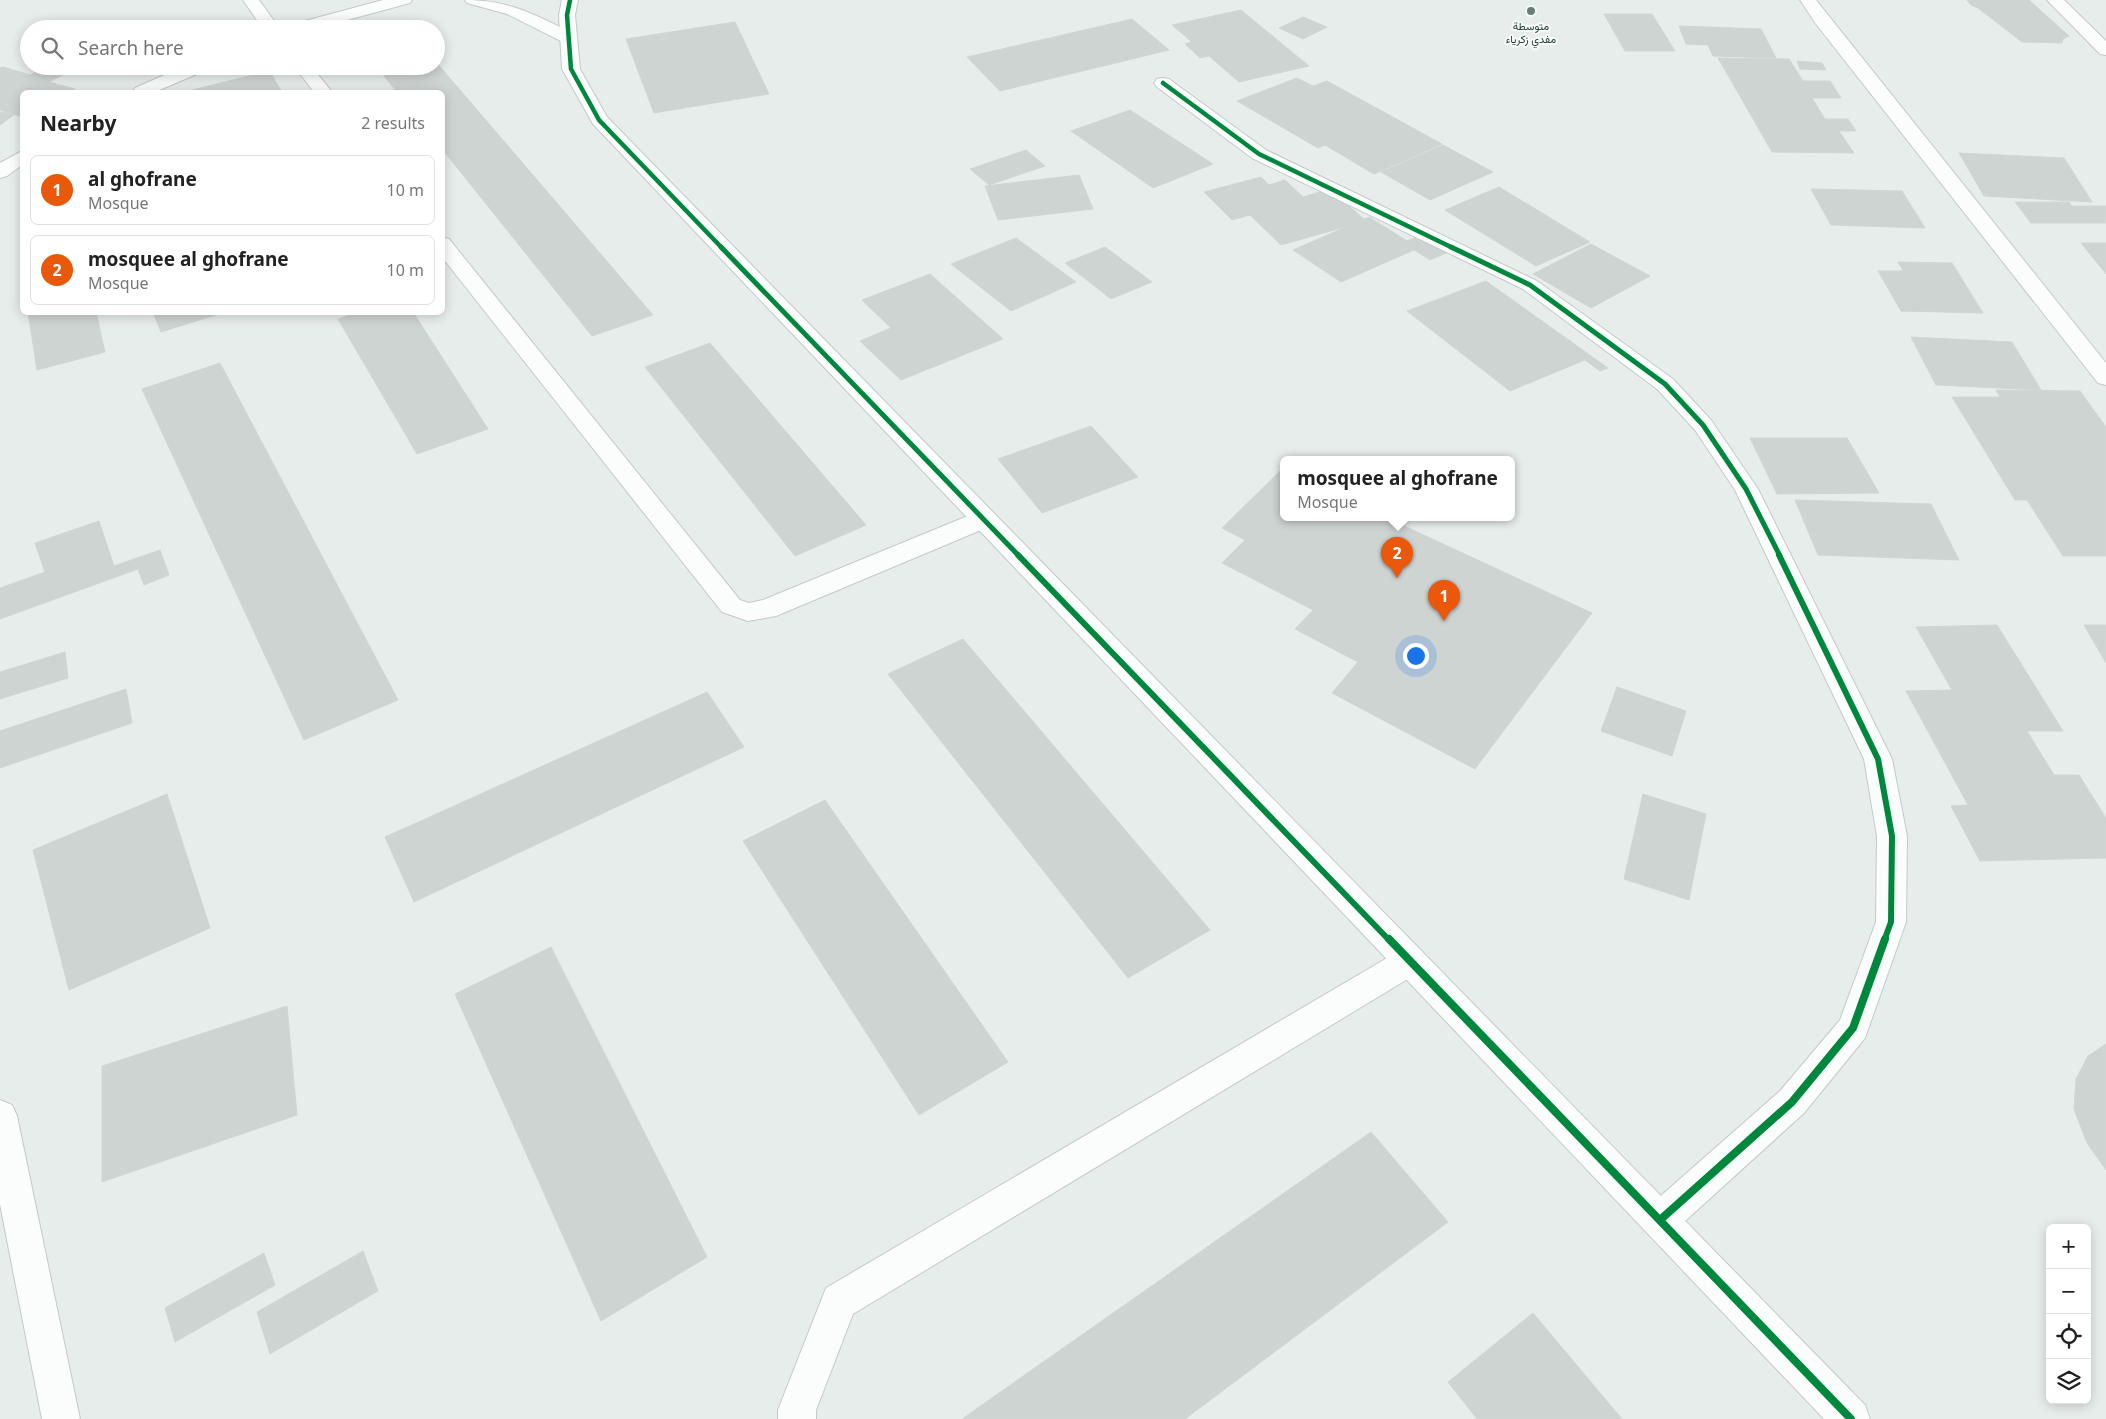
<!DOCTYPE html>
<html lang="en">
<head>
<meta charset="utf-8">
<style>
	body { margin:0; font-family:"Noto Sans",Vazirmatn,sans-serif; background:#f6f6f6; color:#222 }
	.controls { position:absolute; right:15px; bottom:15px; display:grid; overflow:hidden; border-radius:8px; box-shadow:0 2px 12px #0003 }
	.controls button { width:45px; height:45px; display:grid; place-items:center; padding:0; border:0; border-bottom:1px solid #e0e0e0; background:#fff; color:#222; font:25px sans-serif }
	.you { position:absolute; left:1415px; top:655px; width:18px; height:18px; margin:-12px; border:4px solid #fff; border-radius:50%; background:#1a73e8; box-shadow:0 0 0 8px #1a73e833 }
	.badge { display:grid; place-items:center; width:32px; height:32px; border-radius:50%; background:#ea580c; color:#fff; font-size:16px; font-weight:700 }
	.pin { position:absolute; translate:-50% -41px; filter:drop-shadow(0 1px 2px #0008) }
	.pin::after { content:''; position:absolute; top:26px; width:18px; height:15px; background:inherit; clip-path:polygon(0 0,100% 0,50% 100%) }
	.popup { position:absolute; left:1280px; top:456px; width:235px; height:65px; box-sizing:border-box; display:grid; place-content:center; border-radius:8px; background:#fff; filter:drop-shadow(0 1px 4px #0005); font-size:16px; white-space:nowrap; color:#767676 }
	.popup b { font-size:19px; color:#222 }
	.popup::after { content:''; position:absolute; left:50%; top:100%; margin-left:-10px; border:10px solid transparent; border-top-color:#fff }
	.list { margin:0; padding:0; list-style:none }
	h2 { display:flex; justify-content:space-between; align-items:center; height:65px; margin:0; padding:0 20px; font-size:21px }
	h2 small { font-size:16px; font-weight:400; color:#767676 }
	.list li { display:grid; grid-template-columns:32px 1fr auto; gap:15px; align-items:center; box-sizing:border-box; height:70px; margin:0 10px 10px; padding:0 10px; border:1px solid #e0e0e0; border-radius:8px }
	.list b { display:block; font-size:19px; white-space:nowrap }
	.list p { margin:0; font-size:16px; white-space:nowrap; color:#767676 }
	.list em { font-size:16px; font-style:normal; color:#767676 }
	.icon { flex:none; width:28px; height:28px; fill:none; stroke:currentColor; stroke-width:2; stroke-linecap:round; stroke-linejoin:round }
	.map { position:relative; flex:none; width:2106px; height:1419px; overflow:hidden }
	.search { position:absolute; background:#fff; box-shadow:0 2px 12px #0003; left:20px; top:20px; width:425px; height:55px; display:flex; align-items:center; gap:12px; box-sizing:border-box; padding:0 18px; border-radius:28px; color:#767676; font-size:19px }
	.panel { position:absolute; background:#fff; box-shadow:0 2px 12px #0003; left:20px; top:90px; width:425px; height:225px; border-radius:8px }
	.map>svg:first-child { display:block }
	.building { fill:#ced4d2; stroke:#d0d6d3 }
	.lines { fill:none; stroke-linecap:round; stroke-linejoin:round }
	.street-casing { stroke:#c4cac7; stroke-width:2 }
	.secondary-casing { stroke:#c3cac7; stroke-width:2 }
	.street { fill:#fbfcfc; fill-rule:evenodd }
	.secondary { fill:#fbfcfc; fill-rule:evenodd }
	.cycleway-far3-casing { stroke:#f7fbf9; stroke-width:6 }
	.cycleway-far2-casing { stroke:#f7fbf9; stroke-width:8 }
	.cycleway-far1-casing { stroke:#f7fbf9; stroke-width:9 }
	.cycleway-casing { stroke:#f7fbf9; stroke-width:11 }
	.cycleway-far3 { stroke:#00873e; stroke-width:4.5 }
	.cycleway-far2 { stroke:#00873e; stroke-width:5 }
	.cycleway-far1 { stroke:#00873e; stroke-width:6 }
	.cycleway { stroke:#00873e; stroke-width:8 }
	.poi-dot { fill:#687e78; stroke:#f7fbf9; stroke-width:2 }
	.labels { text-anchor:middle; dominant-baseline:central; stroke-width:4; stroke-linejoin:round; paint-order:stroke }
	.far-poi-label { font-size:11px; fill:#23423a; stroke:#f7fbf9 }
</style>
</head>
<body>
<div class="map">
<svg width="2106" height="1419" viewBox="0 0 2106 1419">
	<rect width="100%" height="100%" fill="#e7edea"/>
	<path class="building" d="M 1967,0 L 2029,0 L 2069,36 L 2063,39 L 2062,43 L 2022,42 L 1978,8 L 1971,5 Z
		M 1241,10 L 1309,66 L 1239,82 L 1209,56 L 1200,58 L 1185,44 L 1192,42 L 1172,25 Z
		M 1604,14 L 1652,14 L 1675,51 L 1625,51 Z
		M 1303,17 L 1327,27 L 1303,39 L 1279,28 Z
		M 1132,19 L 1169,50 L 1000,91 L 967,57 Z
		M 735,22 L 769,94 L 654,113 L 626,39 Z
		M 1679,26 L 1761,29 L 1776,58 L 1713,56 L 1708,45 L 1686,44 Z
		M 1718,58 L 1789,59 L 1803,81 L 1830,81 L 1841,98 L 1812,98 L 1825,119 L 1848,119 L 1856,131 L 1839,131 L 1854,153 L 1772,152 Z
		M 1797,61 L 1822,63 L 1826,70 L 1800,69 Z
		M 436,62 L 653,315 L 592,336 L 442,149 L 442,92 L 397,92 L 384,76 L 420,66 L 436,66 Z
		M 47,66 L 72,70 L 49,82 L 75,89 L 70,92 L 22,92 L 22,117 L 0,110 L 0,68 L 3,67 L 30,75 Z
		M 269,71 L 282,92 L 184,92 Z
		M 1297,78 L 1313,86 L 1327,81 L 1442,144 L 1374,174 L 1325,145 L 1318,148 L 1237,101 Z
		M 1130,110 L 1213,164 L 1153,188 L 1071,131 Z
		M 0,112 L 15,114 L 0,125 Z
		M 1443,145 L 1493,172 L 1430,200 L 1381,172 Z
		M 1026,150 L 1045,166 L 989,185 L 970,169 Z
		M 1959,153 L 2064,158 L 2092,202 L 1984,196 Z
		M 1079,175 L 1093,209 L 998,220 L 985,186 Z
		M 1261,177 L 1269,185 L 1285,180 L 1303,197 L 1330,189 L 1366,221 L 1281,245 L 1250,215 L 1232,220 L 1204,192 Z
		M 1499,187 L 1590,242 L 1536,266 L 1445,210 Z
		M 1811,189 L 1902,191 L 1925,228 L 1831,225 Z
		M 2015,202 L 2069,202 L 2072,206 L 2106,206 L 2106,223 L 2031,223 Z
		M 1369,217 L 1407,241 L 1429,232 L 1456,249 L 1430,260 L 1414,250 L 1341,282 L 1293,250 Z
		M 1016,238 L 1076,282 L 1011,311 L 951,264 Z
		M 2081,243 L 2106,243 L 2106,274 Z
		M 1591,244 L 1650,276 L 1591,308 L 1533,274 Z
		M 1105,247 L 1152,282 L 1111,299 L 1065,263 Z
		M 1898,262 L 1952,263 L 1983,313 L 1901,311 L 1878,271 L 1903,271 Z
		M 930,274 L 1003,339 L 901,380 L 860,341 L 891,328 L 862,300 Z
		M 1486,281 L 1608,368 L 1600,371 L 1585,360 L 1510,391 L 1407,311 Z
		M 28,312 L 96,312 L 105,352 L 37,370 Z
		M 153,312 L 225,312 L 161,332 Z
		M 358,312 L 413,312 L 488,429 L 417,454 L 338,319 Z
		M 1911,337 L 2012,342 L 2041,390 L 1936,385 Z
		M 710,343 L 866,525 L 795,556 L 645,367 Z
		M 220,363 L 398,700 L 304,740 L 142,389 Z
		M 1996,390 L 2080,391 L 2106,427 L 2106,556 L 2063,556 L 2027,500 L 2015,500 L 1952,397 L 2000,397 Z
		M 1091,426 L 1138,477 L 1042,513 L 998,459 Z
		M 1750,438 L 1847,438 L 1879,493 L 1777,494 Z
		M 1282,469 L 1283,517 L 1385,517 L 1592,613 L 1475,769 L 1332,693 L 1358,662 L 1295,629 L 1313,610 L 1222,563 L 1245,540 L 1222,528 Z
		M 1795,500 L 1931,504 L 1959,560 L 1818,555 Z
		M 99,521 L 114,566 L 160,550 L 169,575 L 144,585 L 138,569 L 0,619 L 0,588 L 45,572 L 35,543 Z
		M 1997,625 L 2063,731 L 2027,731 L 2054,775 L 2079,775 L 2106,818 L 2106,858 L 1980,861 L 1951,806 L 1968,805 L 1906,691 L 1952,690 L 1916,627 Z
		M 2084,625 L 2106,625 L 2106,663 Z
		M 963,639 L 1210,930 L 1128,978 L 888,674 Z
		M 65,652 L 68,678 L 0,699 L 0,672 Z
		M 1617,687 L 1686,711 L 1672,756 L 1601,731 Z
		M 126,689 L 132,723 L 0,768 L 0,731 Z
		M 707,692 L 744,747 L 414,902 L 385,837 Z
		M 167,794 L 210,928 L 69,990 L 33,850 Z
		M 1643,794 L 1706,814 L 1689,900 L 1624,879 Z
		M 825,800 L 1008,1062 L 919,1115 L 743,841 Z
		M 551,947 L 707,1257 L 601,1321 L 455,994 Z
		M 287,1006 L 297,1115 L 102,1182 L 102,1066 Z
		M 2106,1044 L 2106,1170 L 2087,1143 L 2074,1109 L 2076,1079 L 2088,1056 Z
		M 1371,1132 L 1448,1222 L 1185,1419 L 962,1419 Z
		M 363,1251 L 378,1291 L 270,1354 L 257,1312 Z
		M 264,1253 L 275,1285 L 175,1342 L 165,1308 Z
		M 1533,1313 L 1622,1419 L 1477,1419 L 1448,1382 Z"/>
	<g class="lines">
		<g class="street-casing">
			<path id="street" d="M 243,0 L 259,0 L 280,29 L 263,29 Z
				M 383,0 L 412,0 L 410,3 L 314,29 L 288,29 L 290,25 Z
				M 465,0 C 511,0 534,15 575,34 L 577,38 L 575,42 L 563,42 L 507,14 L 467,3 Z
				M 1800,0 L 1816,0 L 2106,363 L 2106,385 L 2098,383 L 1816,24 Z
				M 2047,0 L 2064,0 L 2106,41 L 2106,55 L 2100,54 Z
				M 185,66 L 208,66 L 206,70 L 155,92 L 132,92 L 135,88 Z
				M 294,66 L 311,66 L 332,92 L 314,92 Z
				M 1163,78 L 1169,79 L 1266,150 L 1537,281 L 1673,379 L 1711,420 L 1758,489 L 1892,759 L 1907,836 L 1906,922 L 1865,1038 L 1804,1113 L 1673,1232 L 1660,1237 L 1647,1232 L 1642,1220 L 1647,1208 L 1780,1091 L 1840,1020 L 1876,922 L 1877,836 L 1864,759 L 1735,490 L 1695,430 L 1657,389 L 1523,289 L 1252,158 L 1157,87 L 1154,83 L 1157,79 Z
				M 22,151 L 22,165 L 7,176 L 0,178 L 0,163 Z
				M 442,237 L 449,239 L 740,600 L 749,603 L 763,600 L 975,513 L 984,511 L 993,513 L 996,519 L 993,525 L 776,616 L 748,621 L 722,612 L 442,257 Z
				M 1410,947 L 1421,951 L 1426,961 L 1421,971 L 853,1314 L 816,1410 L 816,1419 L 778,1419 L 778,1410 L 826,1288 L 1399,951 Z
				M 0,1100 L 12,1105 L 17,1116 L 80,1419 L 42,1419 L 0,1204 Z"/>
		</g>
		<g class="secondary-casing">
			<path id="secondary" d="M 562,0 L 578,0 L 575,15 L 580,69 L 607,117 L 1865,1405 L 1870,1419 L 1824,1419 L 593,124 L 562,69 L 559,15 Z"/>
		</g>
		<use href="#street" class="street"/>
		<use href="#secondary" class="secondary"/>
		<g class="cycleway-far3-casing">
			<path id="cycleway-far3" d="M 570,0 L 567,15 L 571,69 L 599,120 L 722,248
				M 1163,83 L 1259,154 L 1453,248"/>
		</g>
		<g class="cycleway-far2-casing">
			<path id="cycleway-far2" d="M 721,247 L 1019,556
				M 1451,247 L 1530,285 L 1665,384 L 1703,425 L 1746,489 L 1780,556"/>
		</g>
		<g class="cycleway-far1-casing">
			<path id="cycleway-far1" d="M 1018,555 L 1390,941
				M 1779,555 L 1878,759 L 1892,836 L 1891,922 L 1884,941"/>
		</g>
		<g class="cycleway-casing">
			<path id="cycleway" d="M 1389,939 L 1851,1419
				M 1660,1220 L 1792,1102 L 1853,1028 L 1885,939"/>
		</g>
		<use href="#cycleway-far3" class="cycleway-far3"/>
		<use href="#cycleway-far2" class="cycleway-far2"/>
		<use href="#cycleway-far1" class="cycleway-far1"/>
		<use href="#cycleway" class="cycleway"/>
	</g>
	<circle class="poi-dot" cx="1531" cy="11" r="5"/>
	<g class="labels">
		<g class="far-poi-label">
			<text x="1531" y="25">متوسطة<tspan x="1531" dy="13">مفدي زكرياء</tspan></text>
		</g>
	</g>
</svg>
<div class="controls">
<button>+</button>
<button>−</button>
<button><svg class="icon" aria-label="locate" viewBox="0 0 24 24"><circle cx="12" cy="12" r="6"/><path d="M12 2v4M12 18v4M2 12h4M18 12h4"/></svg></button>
<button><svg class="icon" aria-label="layers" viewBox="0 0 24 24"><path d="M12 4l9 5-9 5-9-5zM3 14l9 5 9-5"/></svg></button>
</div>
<div class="you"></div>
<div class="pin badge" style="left:1444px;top:621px">1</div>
<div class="pin badge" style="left:1397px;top:578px">2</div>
<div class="popup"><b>mosquee al ghofrane</b>Mosque</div>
<div class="search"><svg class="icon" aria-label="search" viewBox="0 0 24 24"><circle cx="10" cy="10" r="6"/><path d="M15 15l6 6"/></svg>Search here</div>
<section class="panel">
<h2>Nearby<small>2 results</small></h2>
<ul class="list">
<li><span class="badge">1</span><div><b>al ghofrane</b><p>Mosque</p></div><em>10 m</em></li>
<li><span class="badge">2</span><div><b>mosquee al ghofrane</b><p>Mosque</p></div><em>10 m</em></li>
</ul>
</section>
</div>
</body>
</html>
